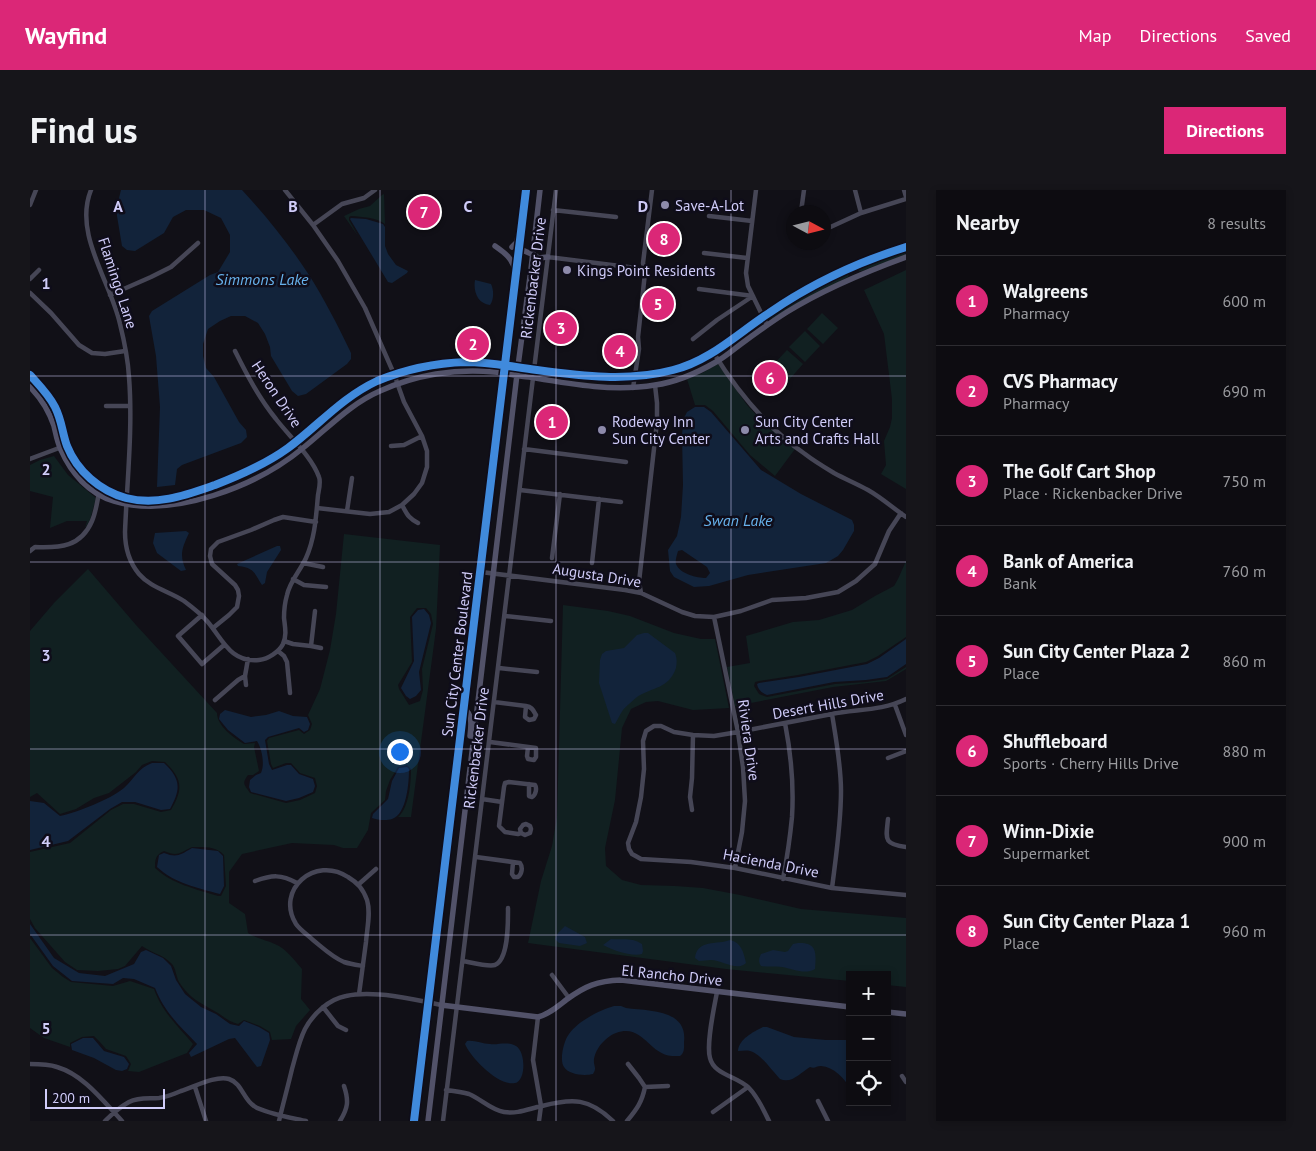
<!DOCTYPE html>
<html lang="en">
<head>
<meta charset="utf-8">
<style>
	body { margin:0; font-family:"PT Sans",sans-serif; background:#16151a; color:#f1f3f6 }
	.controls { position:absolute; right:15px; bottom:15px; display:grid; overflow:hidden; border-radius:0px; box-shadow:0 2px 8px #0003 }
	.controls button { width:45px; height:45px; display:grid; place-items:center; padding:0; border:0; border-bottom:1px solid #2d2c31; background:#0d0c11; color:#f1f3f6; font:25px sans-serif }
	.compass { position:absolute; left:756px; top:15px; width:45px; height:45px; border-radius:50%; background:#0d0c11; box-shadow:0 2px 8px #0003; rotate:97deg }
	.scale { position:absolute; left:15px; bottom:12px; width:120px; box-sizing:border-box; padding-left:5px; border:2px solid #d0ccf9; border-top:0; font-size:14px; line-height:18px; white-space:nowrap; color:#d0ccf9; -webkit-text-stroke:4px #0f0d1a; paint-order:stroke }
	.you { position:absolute; left:369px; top:561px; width:18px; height:18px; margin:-12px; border:4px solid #fff; border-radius:50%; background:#1a73e8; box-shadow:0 0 0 8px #1a73e833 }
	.badge { display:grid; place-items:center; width:32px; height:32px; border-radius:50%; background:#db2777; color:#fff; font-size:16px; font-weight:700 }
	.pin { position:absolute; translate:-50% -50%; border:2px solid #fff; box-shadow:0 1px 5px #0006 }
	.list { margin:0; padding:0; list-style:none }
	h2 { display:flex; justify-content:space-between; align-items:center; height:65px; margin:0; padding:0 20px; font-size:21px }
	h2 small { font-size:16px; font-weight:400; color:#9a9b9f }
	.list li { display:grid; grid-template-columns:32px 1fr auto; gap:15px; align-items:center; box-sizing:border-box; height:90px; padding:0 20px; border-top:1px solid #2d2c31 }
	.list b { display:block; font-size:19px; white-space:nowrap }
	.list p { margin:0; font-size:16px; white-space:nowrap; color:#9a9b9f }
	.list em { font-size:16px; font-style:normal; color:#9a9b9f }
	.icon { flex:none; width:28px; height:28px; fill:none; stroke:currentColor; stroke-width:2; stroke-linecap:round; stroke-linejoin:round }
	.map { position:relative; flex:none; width:876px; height:931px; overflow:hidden; border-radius:0px }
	header { display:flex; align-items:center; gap:30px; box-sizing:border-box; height:70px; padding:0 25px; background:#db2777; color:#fff }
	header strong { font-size:24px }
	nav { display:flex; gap:28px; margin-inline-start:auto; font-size:18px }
	.intro { display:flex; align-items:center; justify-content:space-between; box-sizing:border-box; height:120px; padding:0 30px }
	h1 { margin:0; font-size:35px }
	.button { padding:12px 22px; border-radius:0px; background:#db2777; color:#fff; font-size:18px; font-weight:700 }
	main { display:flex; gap:30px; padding:0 30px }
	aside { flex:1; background:#0d0c11; border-radius:0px; box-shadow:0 2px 8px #0003 }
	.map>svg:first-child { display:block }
	.green { fill:#112021; fill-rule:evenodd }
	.water { fill:#12233a; fill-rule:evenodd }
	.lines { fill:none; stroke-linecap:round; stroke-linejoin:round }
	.street { stroke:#464656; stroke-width:4.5 }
	.secondary { stroke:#525269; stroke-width:5.5 }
	.cycleway-casing { stroke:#0f0d1a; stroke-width:11 }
	.cycleway { stroke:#408adc; stroke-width:8 }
	.grid { fill:none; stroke:#d0ccf9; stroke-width:1; stroke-opacity:0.55 }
	.poi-dot { fill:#8d8aaa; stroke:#0f0d1a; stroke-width:2 }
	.labels { text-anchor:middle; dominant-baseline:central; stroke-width:5; stroke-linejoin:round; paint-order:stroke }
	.poi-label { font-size:15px; fill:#d0ccf9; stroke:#0f0d1a; text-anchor:start }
	.street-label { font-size:15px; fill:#d0ccf9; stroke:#0f0d1a }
	.water-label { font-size:16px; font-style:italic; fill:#67b2ec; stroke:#0f0d1a }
	.grid-label { font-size:16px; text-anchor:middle; font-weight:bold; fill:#d0ccf9; stroke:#0f0d1a; stroke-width:5; stroke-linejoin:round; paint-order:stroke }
</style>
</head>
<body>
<header>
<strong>Wayfind</strong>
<nav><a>Map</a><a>Directions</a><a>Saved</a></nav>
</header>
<div class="intro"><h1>Find us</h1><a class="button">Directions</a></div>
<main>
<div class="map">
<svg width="876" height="931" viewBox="0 0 876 931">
	<rect width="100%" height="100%" fill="#111017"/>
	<path class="green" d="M 354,4 L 355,34 C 346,27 332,27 321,26 L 319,27 L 319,30 L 328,46 L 314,26 L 329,19 L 340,16 L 352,5 Z
		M 874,60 L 876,61 L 875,65 L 832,81 L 829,81 L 828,77 L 830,76 Z
		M 876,80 L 876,299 L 851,284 L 856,275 L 854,251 L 860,237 L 862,228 L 862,209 L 854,144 L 834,100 Z
		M 816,82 L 819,84 L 818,87 L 743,129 L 739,128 L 739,125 L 760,112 Z
		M 792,123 L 808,138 L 793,154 L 777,139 Z
		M 775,141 L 790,156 L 775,172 L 759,157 Z
		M 757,160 L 773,174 L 758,191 L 742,176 Z
		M 688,174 L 717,215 L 730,229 L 765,259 L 745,286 L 720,265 L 683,221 L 675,215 L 665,215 L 657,189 L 672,183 Z
		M 738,178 L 751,191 L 743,199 L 730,186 Z
		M 24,266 L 38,285 L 66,308 L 60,330 L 55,338 L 57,331 L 37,331 L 20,338 L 23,307 L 0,301 L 0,275 L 10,270 Z
		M 314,344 L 410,355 L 406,439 L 381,627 L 368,627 C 379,618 381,593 381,579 L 377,575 L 368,577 L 360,590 L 356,601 L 355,610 L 341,623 L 338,640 L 327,658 L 313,658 L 304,655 L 262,653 L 212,664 L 199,682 L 199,713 L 215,724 L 218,743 C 229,750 243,751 252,758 C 259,763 266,772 272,779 L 271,809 L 280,820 L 266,836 L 261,849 L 242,850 L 240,842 L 230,836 L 214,830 L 208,834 C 200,832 195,828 188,823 C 171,813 160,809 149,792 C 146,786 146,779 142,774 C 133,764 121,763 112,756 L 95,776 L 88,779 L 68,781 L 47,780 L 35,772 L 5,738 L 0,729 L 0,662 L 40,653 L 81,620 L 93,614 L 104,614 L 131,622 L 141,620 C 153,600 153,589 135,572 L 122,571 L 112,575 L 106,582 L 79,603 L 64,608 L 46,619 L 30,624 L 7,603 L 0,607 L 0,441 L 24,413 L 58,379 L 106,435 L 187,523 C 187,536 204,548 214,554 L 225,553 L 224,557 L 229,581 L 223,585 L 218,585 C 211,594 215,595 220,603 L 256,613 L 270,610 L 285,603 L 287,596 L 285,588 L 270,583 L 261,573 L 256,573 L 243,578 L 241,574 L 237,551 L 239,548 L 269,540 L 274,544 L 280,540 L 282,534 L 278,525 L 290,499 L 300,460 L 306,424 ZM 387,418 L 396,418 L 401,424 L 403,434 L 392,479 L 393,500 L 390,511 L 379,515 L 369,499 L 368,495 L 382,472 L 380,427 ZM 162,657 C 174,657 186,656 194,665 L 196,696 L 191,706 L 188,706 C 166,699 142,694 125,678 C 125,670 125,665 134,661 C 148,667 149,663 162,657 Z
		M 876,371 L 876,447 L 848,466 L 836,472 L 768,485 L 729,491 L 725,492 L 724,496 L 729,504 L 737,507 L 805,494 L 836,492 L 857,489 L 876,477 L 876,479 L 856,491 L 803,497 L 705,516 L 697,477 L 720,473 L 716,446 L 763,432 L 789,430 L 822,420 L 845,406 L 864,396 L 868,389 Z
		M 533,415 L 578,421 L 600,426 L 644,443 L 671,449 L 685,449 L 699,518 L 663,520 L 628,511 L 616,512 L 601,519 L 592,538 L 585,610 L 575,658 L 576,676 L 592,690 L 611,695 L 645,696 L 673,698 L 710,705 L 771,719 L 876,728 L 876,797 L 857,795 L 857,785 L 820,785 L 820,791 L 696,779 L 498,753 L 511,691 L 522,656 L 527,627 Z
		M 0,748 L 22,778 L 33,787 L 41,792 L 83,796 L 100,791 L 124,799 C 132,822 148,836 163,854 L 157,863 L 109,882 L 98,881 L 101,874 L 96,866 L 76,859 L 69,851 L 64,846 L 52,847 L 40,853 L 40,857 L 14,848 L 0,838 Z"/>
	<path class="water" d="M 91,0 L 212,0 C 236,26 258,53 277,82 C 294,108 308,136 321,163 L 321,169 L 317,174 L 276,204 L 268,206 L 262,201 L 241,166 L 240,157 L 235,144 L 228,133 L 215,126 L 201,126 L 190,131 L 178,139 L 173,154 L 173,166 L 176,178 L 184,187 L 209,232 L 216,240 L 217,247 L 211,253 L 152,275 L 147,279 L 145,295 L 127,297 L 130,217 L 126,166 L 119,126 L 122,121 L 180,85 L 188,82 L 200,62 L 200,45 L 191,28 L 174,20 L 156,20 L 143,27 L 134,43 L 105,61 L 97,60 L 92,56 L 86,20 Z
		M 321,28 L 336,29 L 353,34 L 355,37 L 355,56 L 358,64 L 366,75 L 378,81 L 377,83 L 362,93 L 358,92 L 320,29 Z
		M 445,90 L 461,94 C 464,100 464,110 460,115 C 448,114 443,102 445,90 Z
		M 665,217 L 674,217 L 681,222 L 731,280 L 771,304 L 822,330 L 824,335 L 824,341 L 813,360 L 808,366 L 796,373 L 718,385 L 679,396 L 664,397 L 644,387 L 640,381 L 638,360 L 647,346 L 651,327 L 653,295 L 652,244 L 654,228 L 657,222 ZM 652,360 L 677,377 L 680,383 L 676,388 C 667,388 650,384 646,374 C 645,370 647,365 648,361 Z
		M 156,341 L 159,343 C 152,358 149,365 156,380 L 151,381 L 127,363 L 123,353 L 125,343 Z
		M 247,356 L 250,356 L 251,360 L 237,382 L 235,393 L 232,395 C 224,383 225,378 208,376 L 207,374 Z
		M 394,419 L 399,425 L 401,433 L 389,482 L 391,500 L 386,506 L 380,509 L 376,506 L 371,498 L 384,471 L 382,427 L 388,420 Z
		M 614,443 L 618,443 L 645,463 C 647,468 647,472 646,478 C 639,499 622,497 607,507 C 605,509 594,518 593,520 C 590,524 588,529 585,534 L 582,533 L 569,493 L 570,470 L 572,464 L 576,461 L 594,458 L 607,445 Z
		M 876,449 L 876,474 L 857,487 L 836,490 L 804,492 L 737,505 C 732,503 728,500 727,494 L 729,493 L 769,487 L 837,474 L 849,468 Z
		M 195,520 L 221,527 L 236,525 L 249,521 L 263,526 L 277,527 L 280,534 L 278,540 L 274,542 L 269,538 L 238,547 L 235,550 L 239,574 L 242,580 L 257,575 L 261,575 L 269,584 L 283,589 L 285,596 L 283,602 L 269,608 L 256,611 L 221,602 L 219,597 L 220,590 L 226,585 L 231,583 C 235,574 232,559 227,551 L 215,553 L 198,540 L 189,529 L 190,524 Z
		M 122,573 L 134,573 C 151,589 151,599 140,619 L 131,620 L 105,612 L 92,612 L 80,619 L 38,651 L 0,660 L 0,611 L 14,613 L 30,626 C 48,622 79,610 94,598 C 104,589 108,578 122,573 Z
		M 377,577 L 379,579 C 379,592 377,624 362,629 C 356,631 347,630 342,628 L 343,624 L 358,609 L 362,591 L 369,578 Z
		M 162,658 L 188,661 L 193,666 L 194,696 L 190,704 C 168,698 144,693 127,677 L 129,665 L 134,663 C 147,668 150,665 162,658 Z
		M 0,734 L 24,768 L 49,783 L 75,786 L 104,774 L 111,762 L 116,760 L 133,768 L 141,776 L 146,790 L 155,804 L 171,817 L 186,824 L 200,834 L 209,836 L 214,831 L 229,837 L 239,843 L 240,850 L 231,876 L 227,877 L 205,848 L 199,849 L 161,867 L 159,863 L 167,854 C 149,835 135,823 125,798 L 104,789 L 93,788 L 83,794 L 42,791 L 23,776 L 0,744 Z
		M 535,736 L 555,747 L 557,753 L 550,756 L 529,753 L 525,749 L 528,743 Z
		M 581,749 C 593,750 602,747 612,754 L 613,761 L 612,764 C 602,767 582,760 573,755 Z
		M 700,750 C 711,752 714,763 716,773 C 707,782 692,770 681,770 C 677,770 673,771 669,771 L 665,768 C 667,749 687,755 700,750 Z
		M 768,753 C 788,752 786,764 785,779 C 775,785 763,779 752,777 C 745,776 738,777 731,776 C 728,772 729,768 731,764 L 743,760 L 755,762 L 758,761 L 763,754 Z
		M 584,816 L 591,816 L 596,818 C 618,821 658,819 654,852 C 654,856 655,863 650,866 C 648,866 643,866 642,866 C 618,864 613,833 586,843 C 575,847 563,861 564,873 C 565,878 566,879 563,884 C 555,886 539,885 534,877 C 529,870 534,850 539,844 C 548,831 570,820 584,816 Z
		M 733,837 L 737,837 L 764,847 L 796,850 L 820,850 L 820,898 C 814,888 804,877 791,876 C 786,876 785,879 780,877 C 770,883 762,894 750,889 C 743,882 730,863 720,861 C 716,860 712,861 708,861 C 709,849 723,842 733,837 Z
		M 53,848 L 63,848 L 74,861 L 94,867 L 99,874 L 97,879 L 92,881 L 86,880 L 64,868 L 42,860 L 41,854 Z
		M 437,851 C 445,850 452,854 460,854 C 469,855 477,851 486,856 C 496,862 496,891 485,893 C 469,897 440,867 435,854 Z"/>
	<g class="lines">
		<path class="street" d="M 61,0 C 43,44 81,92 90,134 C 94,150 98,170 99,187 C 103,238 97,291 95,342 C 95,358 99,372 109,384 C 121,398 139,401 154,411 C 162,417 171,424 177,431 C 192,448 200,473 229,470 C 238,469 249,462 253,454 C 257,445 255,437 254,428 C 254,420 255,412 257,405 C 260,391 270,381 276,368 C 285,348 286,327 288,305 C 289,299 291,292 289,287 C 282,267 259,246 246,229 C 229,208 217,185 205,161
			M 255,0 L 283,35 L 308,71 L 335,118 L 364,184 L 374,212 L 392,246 L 397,261 L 397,277 L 392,293 L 384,304 L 372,315 L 359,322 L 340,324 L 287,318
			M 726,0 L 716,83 L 718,96 L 737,135
			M 825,0 L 831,23
			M 874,0 L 876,7
			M 0,15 L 6,0
			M 523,20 L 586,27
			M 771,22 L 774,0
			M 679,26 L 722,31
			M 283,35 L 312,14 L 334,8 L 345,0
			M 794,40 L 831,23 L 876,9
			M 767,53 L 767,52
			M 674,63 L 717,68
			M 518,67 L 614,79
			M 0,89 L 9,80
			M 0,103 L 21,123 L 49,155 L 62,163 L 75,164 L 95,161
			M 80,105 L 121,87 L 141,77 L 168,53
			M 663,149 L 687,130 L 723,106 L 669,99
			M 683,162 C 707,201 737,238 775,264 C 784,271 794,277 804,283 C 815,289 827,294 838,300 C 852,308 863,318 876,327
			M 504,180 L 526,0
			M 603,198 L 609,159 L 608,147 L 615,83 L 613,73 L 622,0
			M 76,216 L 100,216
			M 361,256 L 374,255 L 392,246
			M 494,259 L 596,272
			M 0,269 L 37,255
			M 490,300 L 591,312
			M 372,315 C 377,324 378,328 388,333
			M 317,321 L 322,288
			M 0,361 L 5,357 C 30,358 51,357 62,331 C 66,322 67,312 69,303
			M 522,368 L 530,304
			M 273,373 L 293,377
			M 562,373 L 569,309
			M 451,382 L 595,400 L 611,403 L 652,422 L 665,426 L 684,427 L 711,421 L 742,410 L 776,408 L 808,402 L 826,391 L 845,374 L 859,341 L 871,323
			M 263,389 L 274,395 L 296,397
			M 611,403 L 609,392 L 627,232 L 627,213 L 625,195
			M 172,425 L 148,446 L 172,474 L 194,455
			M 475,426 L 521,431
			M 684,427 L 708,542 L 713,577 L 715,611 L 712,642 L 705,678
			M 183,438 L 199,425 L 207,417 L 209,406 L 208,400 L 205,395 L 182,374 L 180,366 L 181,359 L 188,352 L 221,340 L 244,330 L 253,327 L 286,332
			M 254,451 L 263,454 L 281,456 L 285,421
			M 281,456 L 291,458
			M 248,461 L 254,466 L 257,472 L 260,503
			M 469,478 L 507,482
			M 216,495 L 215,486 L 218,469
			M 876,509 C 852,521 827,519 802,524 L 708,542 L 684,546 L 663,545 L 644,542 L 631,536 L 624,536 L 616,541 L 613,551 L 614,579 L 611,607 L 606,632 L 598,653 L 599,659 L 602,664 L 611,669 L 661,672 L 705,678 L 802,698 L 876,705
			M 185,510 L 208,490 L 215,486
			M 464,512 L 496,516 C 502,517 503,520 506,525 L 504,529 L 499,530 L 495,527 L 496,516
			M 865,515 L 876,545
			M 802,524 C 806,549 811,575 811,601 C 811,634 806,666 802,698
			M 460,552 L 506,558 L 506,567 L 504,570 L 498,569 L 497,566 L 498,557
			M 858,568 L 876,561
			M 452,609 L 472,612
			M 662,620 L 660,607 L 662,588 L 663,545
			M 858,629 C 856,649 853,654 876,657
			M 491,643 L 490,639 L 493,635 L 496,634 L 500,636 L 501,639 L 500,643 L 495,645 L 491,643 L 488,644 L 475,642 L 469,636 L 474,597 L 475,593 L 479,592 L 505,595 C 507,598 506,605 502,607 L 499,606 L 499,594
			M 446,667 L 490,673 C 493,677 492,684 488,687 L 484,687 L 482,684 L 483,672
			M 753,689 C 757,668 760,648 762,627 C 764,595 761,564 755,533
			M 225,691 C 242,685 251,684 267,693
			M 329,694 L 346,679
			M 433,771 C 440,772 457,777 465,775 C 479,769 478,731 478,718
			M 522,785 L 539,808
			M 687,802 C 684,818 676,854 680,868 C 684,885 707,886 719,898 C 728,907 733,919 739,931
			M 329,804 L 330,797 C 332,782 334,767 336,752 C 337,738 341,723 337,710 C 333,699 328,693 318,687 C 285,665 245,700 266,734 C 270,740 278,745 283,750 C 293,758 302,767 314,772 C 320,774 327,775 333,776
			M 293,817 L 308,836 L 316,840
			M 508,827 L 503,870 L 511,916 L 509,931
			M 0,874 C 9,874 18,874 27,877 C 54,885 73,911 92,931
			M 872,886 L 876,892
			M 165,897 L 176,931
			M 615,897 L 638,896
			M 416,900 C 424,901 432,902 439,904 C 451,909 461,920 474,922 C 488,924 498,919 512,916 C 543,908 559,908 583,931
			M 788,911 L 798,931
			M 683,922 L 718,897
			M 75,931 C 82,924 90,917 99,912 C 109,907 119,909 129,908 C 137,907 144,904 151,901 C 164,897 186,885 199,889 C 212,893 213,909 224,916 C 234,923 263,928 276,931
			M 249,931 C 253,914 258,896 262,879 C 266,865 269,851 275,839 C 283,824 299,809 316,806 C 343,800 384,809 411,815
			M 310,931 C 318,918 319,911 314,896
			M 413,931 L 503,188
			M 597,931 C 607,919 612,912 615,897 L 609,888 L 598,874"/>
		<path class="secondary" d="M 465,56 C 475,63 482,68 485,80
			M 482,57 L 487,52 L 488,46
			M 490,59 L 506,66
			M 503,74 L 508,68 L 518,67
			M 0,185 C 9,195 19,205 25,217 C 32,231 32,242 37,256 C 47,281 70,301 96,308 C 127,316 156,305 185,295 C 211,285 236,274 258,258 C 289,235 311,208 347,191 C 376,179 405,173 436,172 C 460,172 483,177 507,180 C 552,186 598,192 643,180 C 680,171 708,143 739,123 C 781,94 828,72 876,57
			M 0,197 C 11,208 19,221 24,236 C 26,244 27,252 31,260 C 41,283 59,304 84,311 C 143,329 227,296 273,258 C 298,238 320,214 350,201 C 385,185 426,178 464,182 C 476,183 487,186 499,187 C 540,194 583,202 625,195 C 647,192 667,183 686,172 C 695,167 703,160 711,154 C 726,143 741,132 757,122 C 794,99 835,82 876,67
			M 434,519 C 443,524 441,537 440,546
			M 411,815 L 508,827 C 519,824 527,817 536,810 C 555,796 567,791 591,790 L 820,817
			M 857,822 L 876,824
			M 384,931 L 496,0
			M 398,931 L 488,176 L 501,79 L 510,0"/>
		<g class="cycleway-casing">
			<path id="cycleway" d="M 0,185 C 9,195 19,205 25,217 C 32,231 32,242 37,256 C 47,281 70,301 96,308 C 127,316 156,305 185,295 C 211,285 236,274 258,258 C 289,235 311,208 347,191 C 376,179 405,173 436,172 C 460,172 483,177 507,180 C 552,186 598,192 643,180 C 680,171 708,143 739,123 C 781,94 828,72 876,57
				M 384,931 L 496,0"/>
		</g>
		<use href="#cycleway" class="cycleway"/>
	</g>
	<path class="grid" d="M 175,0 L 175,931M 350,0 L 350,931M 526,0 L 526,931M 701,0 L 701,931M 0,186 L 876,186M 0,372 L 876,372M 0,559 L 876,559M 0,745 L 876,745"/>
	<g class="poi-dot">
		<circle cx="635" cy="15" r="5"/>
		<circle cx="537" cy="80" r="5"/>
		<circle cx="572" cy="240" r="5"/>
		<circle cx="715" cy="240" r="5"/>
	</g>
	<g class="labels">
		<g class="poi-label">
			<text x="645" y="15">Save-A-Lot</text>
			<text x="547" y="80">Kings Point Residents</text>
			<text x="582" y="231">Rodeway Inn<tspan x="582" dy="17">Sun City Center</tspan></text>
			<text x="725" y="231">Sun City Center<tspan x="725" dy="17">Arts and Crafts Hall</tspan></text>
		</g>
		<g class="street-label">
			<text transform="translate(503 88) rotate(-83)">Rickenbacker Drive</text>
			<text transform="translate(88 93) rotate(72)">Flamingo Lane</text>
			<text transform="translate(247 204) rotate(56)">Heron Drive</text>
			<text transform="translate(567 385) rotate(9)">Augusta Drive</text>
			<text transform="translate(427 464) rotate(-83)">Sun City Center Boulevard</text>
			<text transform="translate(798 514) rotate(-10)">Desert Hills Drive</text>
			<text transform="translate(719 550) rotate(82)">Riviera Drive</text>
			<text transform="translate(446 558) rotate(-83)">Rickenbacker Drive</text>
			<text transform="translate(741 673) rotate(11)">Hacienda Drive</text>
			<text transform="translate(642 785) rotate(6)">El Rancho Drive</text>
		</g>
		<g class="water-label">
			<text x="232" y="89">Simmons Lake</text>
			<text x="708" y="330">Swan Lake</text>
		</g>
	</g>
	<g class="grid-label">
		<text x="88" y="22">A</text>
		<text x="263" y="22">B</text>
		<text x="438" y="22">C</text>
		<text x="613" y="22">D</text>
		<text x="16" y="99">1</text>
		<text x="16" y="285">2</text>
		<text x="16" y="471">3</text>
		<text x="16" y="657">4</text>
		<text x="16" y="844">5</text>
	</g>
</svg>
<div class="controls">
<button>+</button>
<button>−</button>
<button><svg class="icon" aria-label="locate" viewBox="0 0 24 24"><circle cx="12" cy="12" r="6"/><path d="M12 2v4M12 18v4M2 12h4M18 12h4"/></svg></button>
</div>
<svg class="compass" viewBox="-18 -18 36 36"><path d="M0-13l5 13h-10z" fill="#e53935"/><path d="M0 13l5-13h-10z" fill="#9a9b9f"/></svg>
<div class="scale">200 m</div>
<div class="you"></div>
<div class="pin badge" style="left:522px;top:232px">1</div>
<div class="pin badge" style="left:443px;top:154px">2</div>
<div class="pin badge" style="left:531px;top:138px">3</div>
<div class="pin badge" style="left:590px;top:161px">4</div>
<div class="pin badge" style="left:628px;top:114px">5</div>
<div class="pin badge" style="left:740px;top:188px">6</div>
<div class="pin badge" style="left:394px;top:22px">7</div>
<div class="pin badge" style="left:634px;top:49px">8</div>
</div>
<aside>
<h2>Nearby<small>8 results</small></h2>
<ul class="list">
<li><span class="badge">1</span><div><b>Walgreens</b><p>Pharmacy</p></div><em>600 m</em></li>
<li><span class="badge">2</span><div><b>CVS Pharmacy</b><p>Pharmacy</p></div><em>690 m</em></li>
<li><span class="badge">3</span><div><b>The Golf Cart Shop</b><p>Place · Rickenbacker Drive</p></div><em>750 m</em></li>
<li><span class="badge">4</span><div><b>Bank of America</b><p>Bank</p></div><em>760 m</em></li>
<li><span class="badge">5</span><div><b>Sun City Center Plaza 2</b><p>Place</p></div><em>860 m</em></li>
<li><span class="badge">6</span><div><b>Shuffleboard</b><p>Sports · Cherry Hills Drive</p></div><em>880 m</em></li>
<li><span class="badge">7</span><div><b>Winn-Dixie</b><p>Supermarket</p></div><em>900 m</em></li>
<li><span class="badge">8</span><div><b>Sun City Center Plaza 1</b><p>Place</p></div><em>960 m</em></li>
</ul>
</aside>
</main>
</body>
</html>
